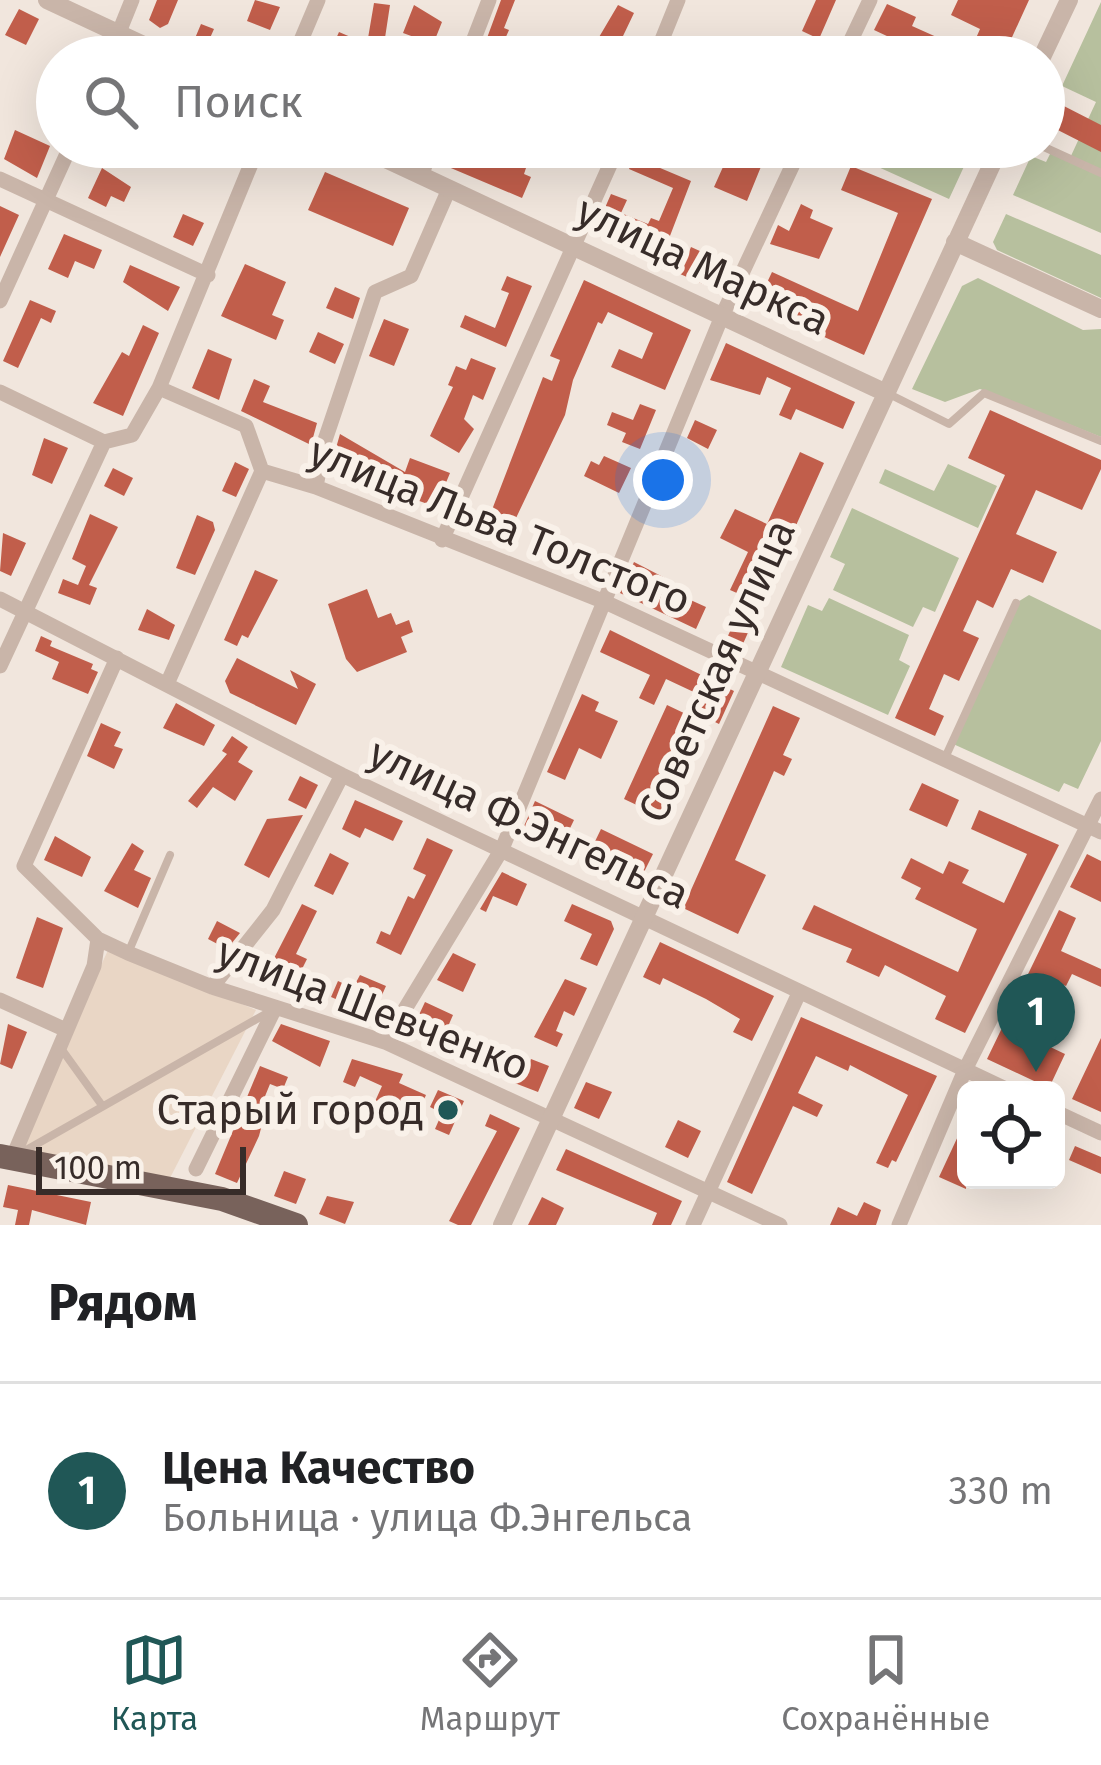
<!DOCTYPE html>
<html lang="ru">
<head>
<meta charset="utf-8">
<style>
	body { margin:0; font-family:"Fira Sans",sans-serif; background:#f2f2f2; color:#202124 }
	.controls { position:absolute; right:36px; bottom:36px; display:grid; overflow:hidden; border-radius:18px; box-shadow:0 12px 48px #0002 }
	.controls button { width:108px; height:108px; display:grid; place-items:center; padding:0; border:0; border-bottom:3px solid #e0e0e0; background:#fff; color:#202124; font:60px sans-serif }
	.scale { position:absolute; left:36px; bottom:30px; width:210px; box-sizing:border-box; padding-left:12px; border:6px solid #372c29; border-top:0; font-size:33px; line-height:42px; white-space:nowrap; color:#372c29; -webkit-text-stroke:9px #f9f1e9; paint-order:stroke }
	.you { position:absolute; left:663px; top:480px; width:42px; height:42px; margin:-30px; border:9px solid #fff; border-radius:50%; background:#1a73e8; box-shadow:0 0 0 18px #1a73e833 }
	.badge { display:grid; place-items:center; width:78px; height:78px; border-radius:50%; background:#205756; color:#fff; font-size:39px; font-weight:700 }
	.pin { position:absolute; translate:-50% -99px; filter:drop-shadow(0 3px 6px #0008) }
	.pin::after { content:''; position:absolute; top:63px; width:42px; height:36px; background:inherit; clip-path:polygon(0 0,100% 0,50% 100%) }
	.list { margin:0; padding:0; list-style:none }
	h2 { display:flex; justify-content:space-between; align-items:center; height:156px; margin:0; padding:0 48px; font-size:51px }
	h2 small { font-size:39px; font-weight:400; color:#757577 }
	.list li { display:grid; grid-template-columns:78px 1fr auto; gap:36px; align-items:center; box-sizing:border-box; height:216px; padding:0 48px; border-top:3px solid #e0e0e0 }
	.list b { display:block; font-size:45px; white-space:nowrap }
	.list p { margin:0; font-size:39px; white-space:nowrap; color:#757577 }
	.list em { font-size:39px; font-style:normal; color:#757577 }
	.icon { flex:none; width:66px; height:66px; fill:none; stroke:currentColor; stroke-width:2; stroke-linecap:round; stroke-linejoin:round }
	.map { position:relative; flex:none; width:1101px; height:1225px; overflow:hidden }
	.search { position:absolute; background:#fff; box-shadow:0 12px 48px #0002; left:36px; right:36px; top:36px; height:132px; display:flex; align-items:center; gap:30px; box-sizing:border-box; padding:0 42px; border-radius:66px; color:#757577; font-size:45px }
	.sheet { height:372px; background:#fff }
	nav { display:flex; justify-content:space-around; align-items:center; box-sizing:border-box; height:168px; border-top:3px solid #e0e0e0; background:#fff; font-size:33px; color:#757577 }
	nav a { display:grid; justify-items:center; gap:6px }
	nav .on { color:#205756 }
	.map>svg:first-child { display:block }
	.green { fill:#b7c09e }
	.plaza { fill:#e9d6c5 }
	.building { fill:#c15e4b }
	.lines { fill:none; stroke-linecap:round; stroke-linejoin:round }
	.service { stroke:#c9b5a9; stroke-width:8 }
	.minor { stroke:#c9b5a9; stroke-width:15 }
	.tertiary { stroke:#c9b5a9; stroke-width:18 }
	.primary { stroke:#78625b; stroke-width:24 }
	.poi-dot { fill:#205756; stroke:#f9f1e9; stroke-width:4.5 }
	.labels { text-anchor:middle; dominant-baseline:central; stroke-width:12; stroke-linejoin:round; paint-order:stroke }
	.street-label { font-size:42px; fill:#372c29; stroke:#f9f1e9 }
	.poi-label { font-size:42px; fill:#372c29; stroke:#f9f1e9; text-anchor:end }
</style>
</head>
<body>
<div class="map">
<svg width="1101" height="1225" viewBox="0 0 1101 1225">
	<rect width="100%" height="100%" fill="#f1e6dd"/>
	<path class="green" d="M 1101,2 L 1101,233 L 1013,195 L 1031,156 L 1046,162 L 1051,152 L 1070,158 L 1096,102 L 1062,86 Z
		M 834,147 L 973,147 L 949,199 Z
		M 1006,214 L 1101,255 L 1101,298 L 997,250 L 993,242 Z
		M 978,278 L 1083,330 L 1101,329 L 1101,437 L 980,389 L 945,402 L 912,389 L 962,286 Z
		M 948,464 L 997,486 L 978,528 L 879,483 L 885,469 L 934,491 Z
		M 852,508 L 959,558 L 935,612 L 923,607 L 913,627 L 833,590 L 845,564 L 830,557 Z
		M 1029,595 L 1101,630 L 1101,741 L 1078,789 L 1064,783 L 1059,792 L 951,743 L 1016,603 Z
		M 829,598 L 909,635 L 899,660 L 910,666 L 888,715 L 781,667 L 808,605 L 822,611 Z"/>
	<path class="plaza" d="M 109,948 L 256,1010 L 170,1178 L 16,1150 Z"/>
	<path class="building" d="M 157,0 L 178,0 L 168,24 L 160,28 L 149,20 Z
		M 255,0 L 280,7 L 270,30 L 247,21 Z
		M 501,0 L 515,0 L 504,28 L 509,30 L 497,57 L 480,57 Z
		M 816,0 L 836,0 L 819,39 L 802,31 Z
		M 958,0 L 1029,0 L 1003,57 L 916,57 L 919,51 L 874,30 L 887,4 L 916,17 L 912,26 L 970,52 L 980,29 L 951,15 Z
		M 374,3 L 390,5 L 383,51 L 397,57 L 343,57 L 330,52 L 339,32 L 367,44 Z
		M 414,5 L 442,22 L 428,57 L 407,57 L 414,37 L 403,33 Z
		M 618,5 L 634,13 L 613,57 L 592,49 Z
		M 19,9 L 39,19 L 26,45 L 5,35 Z
		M 201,24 L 214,29 L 210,38 L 256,57 L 227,57 L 193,43 Z
		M 1058,103 L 1101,125 L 1101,152 L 1044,123 Z
		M 15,130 L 50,146 L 37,178 L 4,159 Z
		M 184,147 L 238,147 L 230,164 L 199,150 L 192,166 L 178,160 Z
		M 444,147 L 478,147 L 498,155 L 501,147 L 518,147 L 513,160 L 527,165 L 524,174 L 531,177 L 522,198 L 439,163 Z
		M 638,147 L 660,147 L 653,165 L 691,181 L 660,262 L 594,233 L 611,194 L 627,200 L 621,213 L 648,224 L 651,218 L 659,221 L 673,188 L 629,169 Z
		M 746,147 L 769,147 L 747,201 L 714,187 L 727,158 L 739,163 Z
		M 851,166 L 932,199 L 864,355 L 756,306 L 772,272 L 858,311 L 898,213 L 841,190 Z
		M 102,168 L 131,187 L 124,202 L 111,196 L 106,207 L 88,198 Z
		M 325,172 L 409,208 L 393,246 L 308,210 Z
		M 801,204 L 813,210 L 810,218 L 833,228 L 819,259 L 770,244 L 778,225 L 789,231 Z
		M 0,206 L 19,215 L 0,257 Z
		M 183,214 L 204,223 L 193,246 L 173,237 Z
		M 64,234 L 102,250 L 94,269 L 75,261 L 68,278 L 48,269 Z
		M 691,247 L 722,261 L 710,287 L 680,274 Z
		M 245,264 L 286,282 L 272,315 L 284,320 L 276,340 L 221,316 Z
		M 130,265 L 180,287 L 168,311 L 123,282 Z
		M 507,276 L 532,286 L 506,347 L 460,327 L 465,315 L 495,328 L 509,293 L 501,290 Z
		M 584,280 L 691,330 L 665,390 L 611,367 L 619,349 L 642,359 L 653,333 L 608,312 L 602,324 L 598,322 L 573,380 L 565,415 L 507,537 L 485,528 L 543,377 L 552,381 L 560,360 L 550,356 Z
		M 335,287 L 360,298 L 353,319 L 326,308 Z
		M 30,300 L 56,311 L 51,323 L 41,318 L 18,368 L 3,361 Z
		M 384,319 L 409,329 L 394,366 L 369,356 Z
		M 143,325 L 159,333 L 123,416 L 93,403 L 122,352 L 129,356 Z
		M 318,332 L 344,344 L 335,364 L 309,352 Z
		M 726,343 L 855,402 L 843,429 L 796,409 L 791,420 L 779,415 L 791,388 L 767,377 L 760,395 L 710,380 Z
		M 208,349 L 232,359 L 219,400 L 192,388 Z
		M 471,358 L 496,368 L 483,400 L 473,395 L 464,419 L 474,429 L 459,453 L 430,436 L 453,387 L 448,385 L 456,366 L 466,370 Z
		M 254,379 L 270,386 L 263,402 L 317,423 L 311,445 L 241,411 Z
		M 640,404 L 656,410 L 640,449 L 622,442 L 626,433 L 607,425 L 612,412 L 633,420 Z
		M 990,410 L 1101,460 L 1101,469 L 1082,510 L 1036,490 L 1016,534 L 1057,552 L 1043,583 L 1011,569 L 993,608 L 977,600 L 963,631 L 979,638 L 959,681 L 944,674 L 929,709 L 944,716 L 935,736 L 895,718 L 1005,475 L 968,458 Z
		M 695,420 L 717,430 L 708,449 L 687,438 Z
		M 340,434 L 405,472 L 410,458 L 450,473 L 436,507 L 411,498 L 415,486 L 334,455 Z
		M 44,438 L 68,448 L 52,484 L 32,475 Z
		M 800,452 L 824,463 L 742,646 L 726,640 L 746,597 L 730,590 L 748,552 L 720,538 L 735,509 L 767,524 Z
		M 604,456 L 631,468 L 619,493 L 584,476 L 591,461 L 599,465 Z
		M 235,462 L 249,469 L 236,497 L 222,491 Z
		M 113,468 L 133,478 L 124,496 L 104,486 Z
		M 90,514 L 118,527 L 89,585 L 97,588 L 90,605 L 58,593 L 63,579 L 78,585 L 86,566 L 72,559 Z
		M 197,515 L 213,522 L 215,530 L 195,575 L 176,568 Z
		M 3,533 L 26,543 L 11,576 L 0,571 Z
		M 548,535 L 588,558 L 581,574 L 535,553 Z
		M 634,562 L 667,579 L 664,588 L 706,607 L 696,629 L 620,593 Z
		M 255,570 L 278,580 L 248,638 L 242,635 L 237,646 L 224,640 Z
		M 367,589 L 378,618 L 391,613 L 396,625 L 409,620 L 413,632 L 401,637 L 407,652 L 357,672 L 346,659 L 328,604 Z
		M 147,609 L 175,625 L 169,640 L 138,630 Z
		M 610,630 L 734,691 L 719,724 L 705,717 L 660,816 L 624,799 L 667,705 L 688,715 L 698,694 L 666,679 L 654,705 L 639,698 L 650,675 L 600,652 Z
		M 41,636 L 52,641 L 50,646 L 93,664 L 91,669 L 98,672 L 88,694 L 52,679 L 59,662 L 35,651 Z
		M 237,658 L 298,689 L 290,670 L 316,684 L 296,725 L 230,693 L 225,681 Z
		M 582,694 L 599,702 L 595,711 L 618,721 L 601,759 L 579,748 L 565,780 L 547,772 Z
		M 176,703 L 215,725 L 204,746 L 163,728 Z
		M 773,706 L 800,718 L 783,755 L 792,759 L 784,776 L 774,771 L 735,860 L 766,875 L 738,934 L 683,908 Z
		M 101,723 L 121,732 L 114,746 L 123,749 L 114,769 L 87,756 Z
		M 232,736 L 248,747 L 238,762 L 253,771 L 235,801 L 213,787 L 197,808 L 188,801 L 227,754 L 222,751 Z
		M 300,776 L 318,785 L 306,809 L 288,800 Z
		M 922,783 L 959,800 L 947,827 L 909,810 Z
		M 355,800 L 403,821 L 393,841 L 365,828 L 360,838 L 342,829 Z
		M 535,801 L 574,820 L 559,851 L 521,833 Z
		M 979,810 L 1059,845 L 965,1033 L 935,1019 L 946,996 L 885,965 L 879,977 L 846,962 L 852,949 L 802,929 L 814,905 L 958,972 L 977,929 L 915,899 L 921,888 L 901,878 L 911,858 L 943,874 L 949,861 L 969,870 L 962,883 L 1004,903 L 1027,854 L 971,829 Z
		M 303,815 L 269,878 L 244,865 L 267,819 Z
		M 601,829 L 653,854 L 639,882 L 587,858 Z
		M 55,836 L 91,857 L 82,877 L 44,860 Z
		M 427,838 L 453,850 L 401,955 L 376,943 L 381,931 L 390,935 L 408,896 L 414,899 L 426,875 L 413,869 Z
		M 132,843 L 144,851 L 134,870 L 151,878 L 138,908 L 104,891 Z
		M 330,853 L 349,863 L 333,895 L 314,886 Z
		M 1087,854 L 1101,861 L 1101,902 L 1070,887 Z
		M 502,872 L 527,884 L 517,906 L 493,896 L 486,912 L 480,909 Z
		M 302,904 L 317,911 L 296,954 L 307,959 L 296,981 L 269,968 Z
		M 572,904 L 611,921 L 614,929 L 597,966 L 580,959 L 592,934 L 564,921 Z
		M 1059,910 L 1076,918 L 1061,951 L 1101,969 L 1101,987 L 1072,974 L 1066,986 L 1050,979 L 1027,1036 L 1065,1054 L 1049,1088 L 987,1059 Z
		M 37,917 L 63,928 L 43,988 L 16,978 Z
		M 217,921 L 240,933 L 227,949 L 208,939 Z
		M 660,942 L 774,996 L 752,1041 L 733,1032 L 740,1019 L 706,999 L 663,978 L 660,985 L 643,977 Z
		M 453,953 L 476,964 L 463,992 L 437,980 Z
		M 360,975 L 386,986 L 373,1015 L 331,997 L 338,981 L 353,988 Z
		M 565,979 L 587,988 L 574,1016 L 564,1011 L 556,1031 L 563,1034 L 557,1047 L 534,1037 Z
		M 425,1002 L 453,1015 L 439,1047 L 410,1034 Z
		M 801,1017 L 937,1076 L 896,1162 L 892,1160 L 888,1168 L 876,1163 L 908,1095 L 850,1065 L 848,1071 L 816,1056 L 798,1093 L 823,1105 L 817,1117 L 793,1106 L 752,1194 L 727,1182 Z
		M 8,1024 L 27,1032 L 12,1069 L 0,1064 Z
		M 281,1024 L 330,1041 L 320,1067 L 272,1041 Z
		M 1101,1038 L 1101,1112 L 1072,1099 Z
		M 352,1059 L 403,1074 L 399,1083 L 426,1095 L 417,1115 L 390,1104 L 385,1114 L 372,1108 L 382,1086 L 360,1076 L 355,1087 L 343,1082 Z
		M 531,1059 L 549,1066 L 538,1092 L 512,1082 L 516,1072 L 525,1076 Z
		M 260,1066 L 288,1077 L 283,1089 L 270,1084 L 259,1111 L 265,1113 L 259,1136 L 237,1183 L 215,1174 Z
		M 586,1082 L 612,1092 L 599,1119 L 574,1108 Z
		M 438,1090 L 464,1101 L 449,1135 L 435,1129 L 442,1113 L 430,1107 Z
		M 490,1114 L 520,1128 L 471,1225 L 458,1225 L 449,1221 L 497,1131 L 485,1126 Z
		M 966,1119 L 966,1152 L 958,1169 L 966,1173 L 966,1189 L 939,1177 Z
		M 678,1120 L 701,1131 L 688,1158 L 665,1147 Z
		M 1075,1146 L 1101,1157 L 1101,1174 L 1069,1160 Z
		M 566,1149 L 682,1201 L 671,1225 L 652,1225 L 657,1213 L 556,1170 Z
		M 284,1171 L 306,1179 L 296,1204 L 274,1196 Z
		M 8,1185 L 91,1202 L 86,1225 L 32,1210 L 29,1225 L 15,1225 L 18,1210 L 3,1207 Z
		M 327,1196 L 354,1202 L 345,1224 L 319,1214 Z
		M 542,1197 L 564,1208 L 556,1225 L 528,1225 Z
		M 864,1202 L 881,1210 L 876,1225 L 830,1225 L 838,1207 L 857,1216 Z"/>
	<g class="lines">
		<path class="service" d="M 1044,147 L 1101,173
			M 885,392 L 949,424 L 984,393 L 1101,441
			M 944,760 L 1016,603
			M 128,953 L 170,855
			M 60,1047 L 101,1104
			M 21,1153 L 269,1012"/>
		<path class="minor" d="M 109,57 L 132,0
			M 294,57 L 318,0
			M 467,57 L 489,0
			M 655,57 L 678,0
			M 843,57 L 870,0
			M 421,176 L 432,147
			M 0,179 L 208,275
			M 0,301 L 70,147
			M 159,388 L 246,426 L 262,471 L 316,487 L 605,602 L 1101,832
			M 0,392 L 104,442
			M 316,487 L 324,443 L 375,292 L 411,276 L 449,189
			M 442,540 L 618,147
			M 0,599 L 342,775 L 1008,1090
			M 117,658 L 24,866 L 98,939 L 128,953 L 212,987 L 385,1042 L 780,1225
			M 0,666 L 104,442 L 132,435 L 159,388 L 258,147
			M 167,684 L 262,471
			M 212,987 L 273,910 L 342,775
			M 0,1000 L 66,1030
			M 385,1042 L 502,849 L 722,316 L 801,147
			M 1056,1112 L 1101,1133
			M 12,1159 L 94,966 L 98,939
			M 196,1169 L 275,1008
			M 693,1225 L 799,993
			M 899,1225 L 965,1070 L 1101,799"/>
		<path class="tertiary" d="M 47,0 L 169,57
			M 1042,57 L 1069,0
			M 360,147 L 884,392
			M 955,242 L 1101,309
			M 502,1225 L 1000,147"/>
		<path class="primary" d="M 0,1156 L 222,1199 L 296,1225"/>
	</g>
	<circle class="poi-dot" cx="448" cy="1110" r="12"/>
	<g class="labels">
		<g class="street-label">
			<text transform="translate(703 266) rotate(25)">улица Маркса</text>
			<text transform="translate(500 526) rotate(22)">улица Льва Толстого</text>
			<text transform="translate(717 671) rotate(-66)">Советская улица</text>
			<text transform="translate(529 824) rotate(25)">улица Ф.Энгельса</text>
			<text transform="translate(373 1009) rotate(21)">улица Шевченко</text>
		</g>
		<g class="poi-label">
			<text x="424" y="1110">Старый город</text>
		</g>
	</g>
</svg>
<div class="controls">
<button><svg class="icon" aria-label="locate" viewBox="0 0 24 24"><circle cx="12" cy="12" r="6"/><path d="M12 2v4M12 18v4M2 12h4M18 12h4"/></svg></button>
</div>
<div class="scale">100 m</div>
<div class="you"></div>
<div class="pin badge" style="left:1036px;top:1072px">1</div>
<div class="search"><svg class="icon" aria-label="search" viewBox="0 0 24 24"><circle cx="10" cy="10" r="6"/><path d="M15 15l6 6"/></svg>Поиск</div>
</div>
<section class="sheet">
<h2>Рядом<small></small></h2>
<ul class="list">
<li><span class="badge">1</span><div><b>Цена Качество</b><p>Больница · улица Ф.Энгельса</p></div><em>330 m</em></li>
</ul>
</section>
<nav>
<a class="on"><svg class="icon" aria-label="map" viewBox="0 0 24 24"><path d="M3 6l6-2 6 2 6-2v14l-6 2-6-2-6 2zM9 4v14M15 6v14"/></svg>Карта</a>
<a><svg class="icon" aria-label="directions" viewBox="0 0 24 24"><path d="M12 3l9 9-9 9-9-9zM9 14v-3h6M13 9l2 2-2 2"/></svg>Маршрут</a>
<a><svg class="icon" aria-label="saved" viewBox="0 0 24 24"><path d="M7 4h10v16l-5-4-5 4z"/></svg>Сохранённые</a>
</nav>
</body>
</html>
